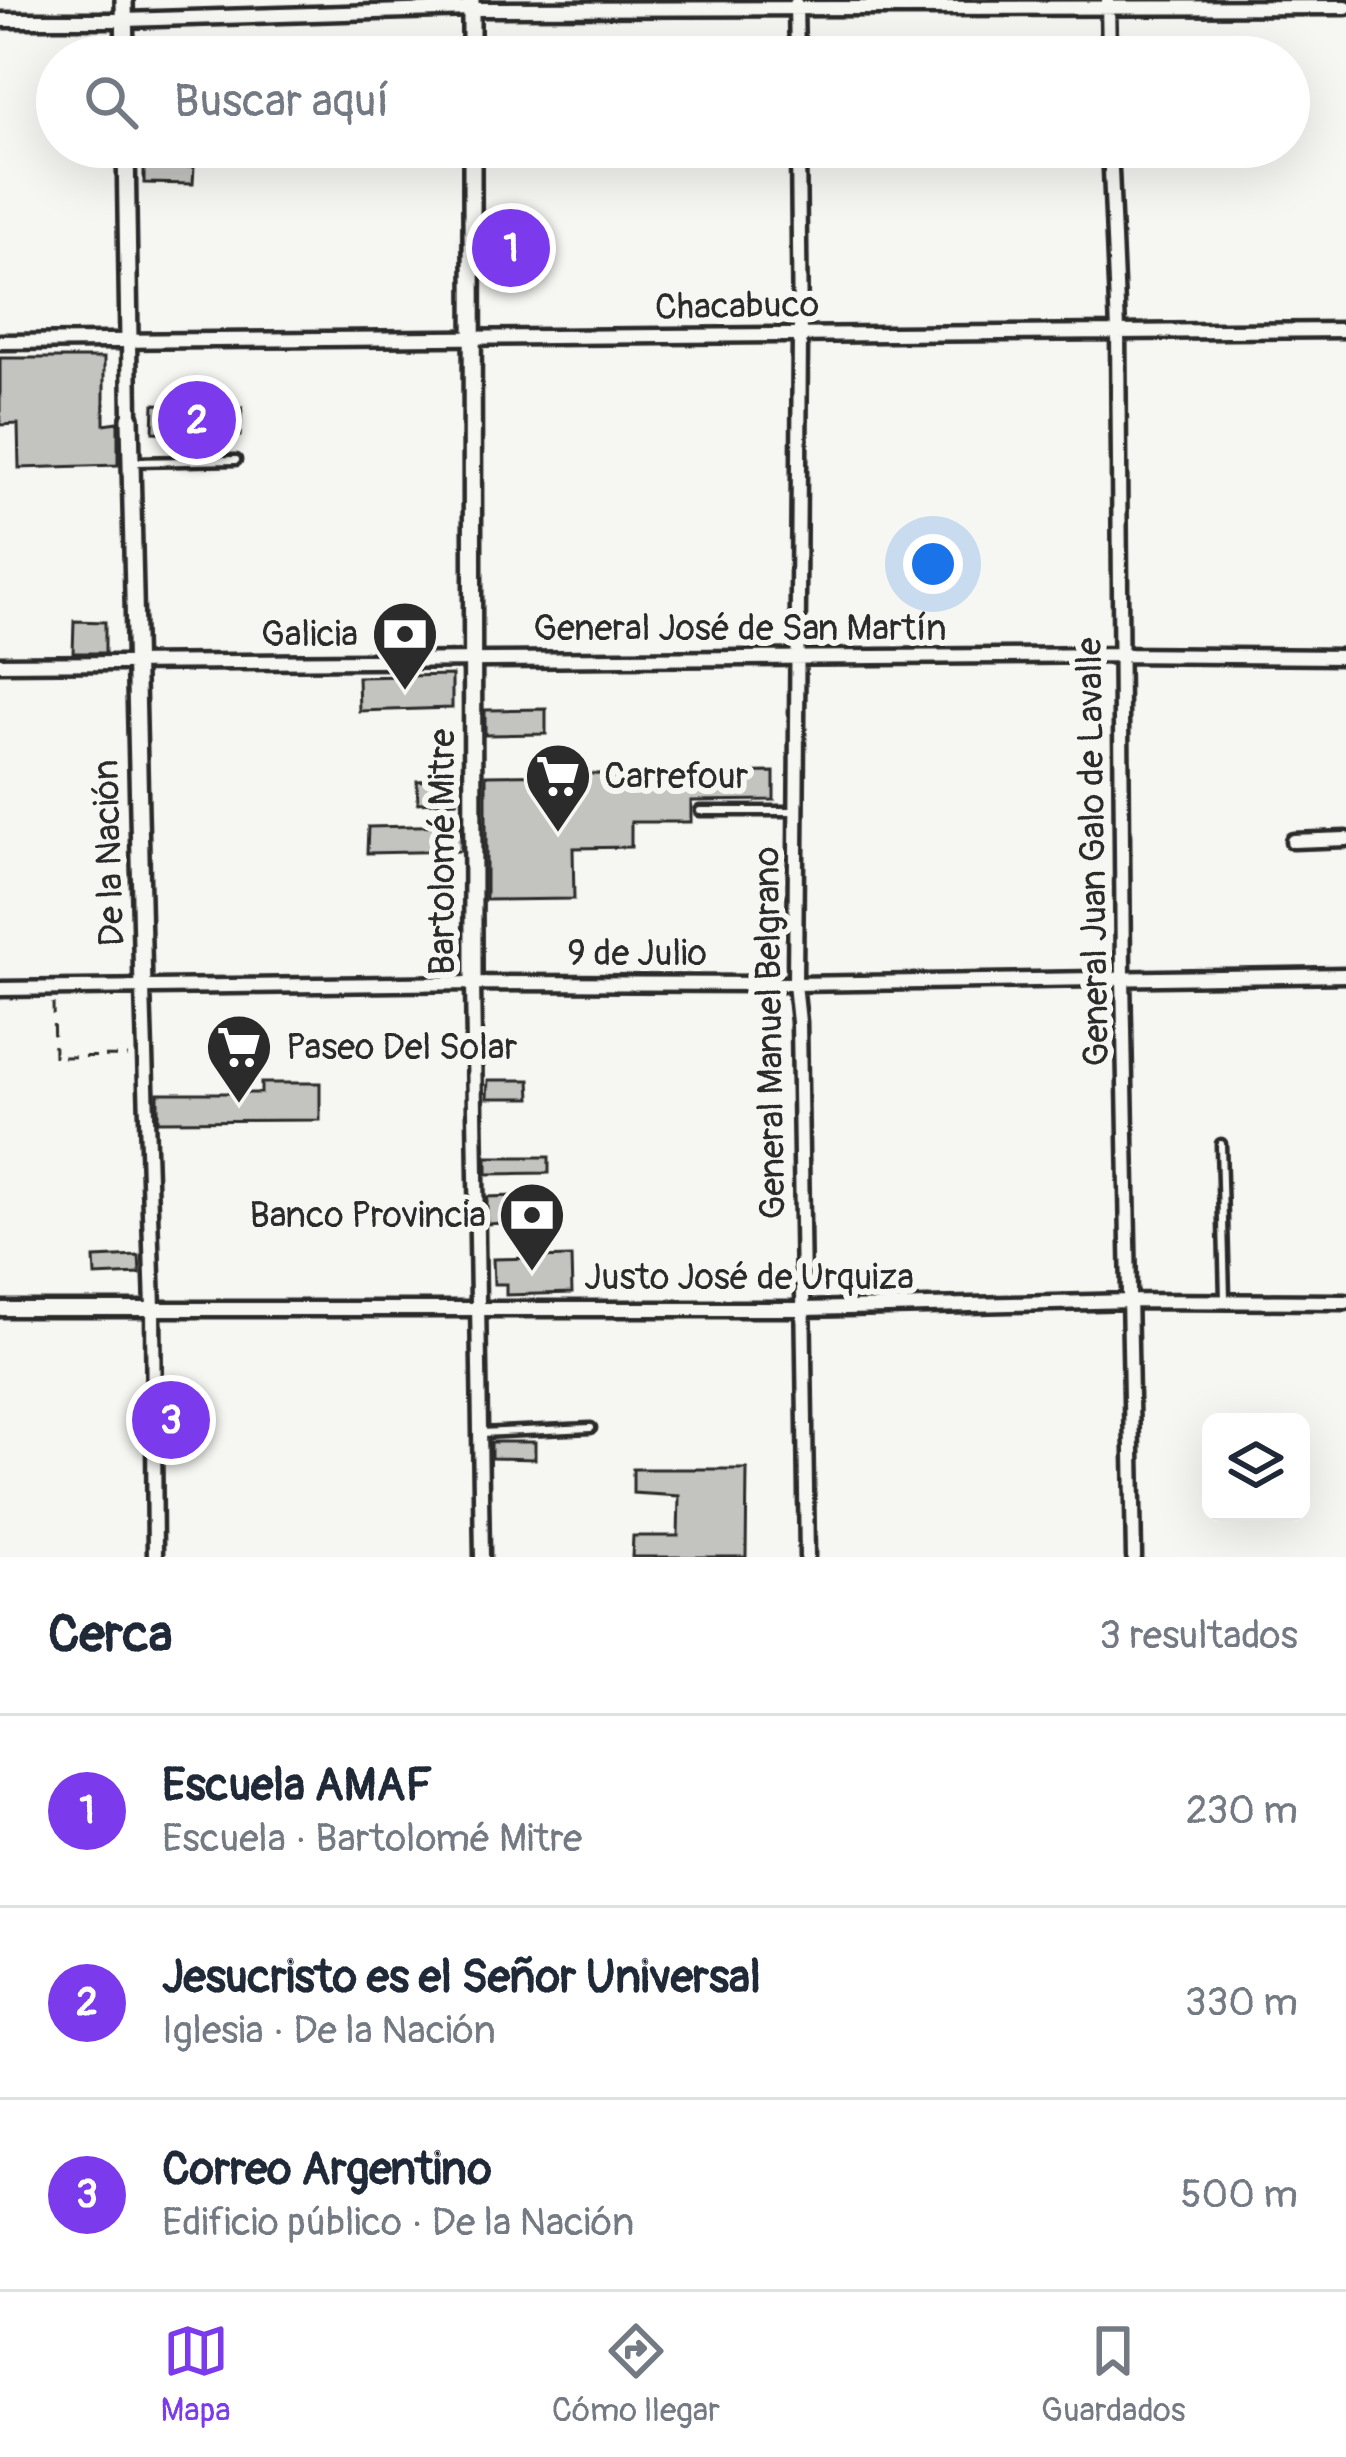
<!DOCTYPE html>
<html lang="es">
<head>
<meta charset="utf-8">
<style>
	body { margin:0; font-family:Pangolin,sans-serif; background:#f2f2f3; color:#1f2937 }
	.controls { position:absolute; right:36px; bottom:36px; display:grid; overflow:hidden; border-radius:18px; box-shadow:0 12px 48px #0002 }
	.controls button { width:108px; height:108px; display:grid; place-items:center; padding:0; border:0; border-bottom:3px solid #e0e1e3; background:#fff; color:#1f2937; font:60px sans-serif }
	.you { position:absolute; left:933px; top:564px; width:42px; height:42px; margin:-30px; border:9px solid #fff; border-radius:50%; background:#1a73e8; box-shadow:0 0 0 18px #1a73e833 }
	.badge { display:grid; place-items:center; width:78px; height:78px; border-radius:50%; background:#7c3aed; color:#fff; font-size:39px; font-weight:700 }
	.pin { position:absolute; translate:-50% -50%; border:6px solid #fff; box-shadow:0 3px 12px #0006 }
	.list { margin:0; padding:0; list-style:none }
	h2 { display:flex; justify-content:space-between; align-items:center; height:156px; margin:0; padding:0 48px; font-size:51px }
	h2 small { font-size:39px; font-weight:400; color:#747a83 }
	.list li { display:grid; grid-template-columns:78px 1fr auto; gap:36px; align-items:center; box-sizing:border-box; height:192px; padding:0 48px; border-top:3px solid #e0e1e3 }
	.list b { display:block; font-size:45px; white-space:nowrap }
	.list p { margin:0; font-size:39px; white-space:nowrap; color:#747a83 }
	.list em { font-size:39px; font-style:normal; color:#747a83 }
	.icon { flex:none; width:66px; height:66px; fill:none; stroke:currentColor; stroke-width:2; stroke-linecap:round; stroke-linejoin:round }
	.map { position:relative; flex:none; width:1346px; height:1557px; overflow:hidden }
	.search { position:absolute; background:#fff; box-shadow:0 12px 48px #0002; left:36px; right:36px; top:36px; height:132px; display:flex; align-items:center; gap:30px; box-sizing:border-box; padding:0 42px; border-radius:66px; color:#747a83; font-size:45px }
	.sheet { height:732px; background:#fff }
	nav { display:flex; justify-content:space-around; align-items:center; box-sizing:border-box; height:168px; border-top:3px solid #e0e1e3; background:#fff; font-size:33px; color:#747a83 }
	nav a { display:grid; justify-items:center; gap:6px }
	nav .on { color:#7c3aed }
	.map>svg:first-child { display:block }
	.building { fill:#c3c3c0; stroke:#2b2b2b; stroke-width:3 }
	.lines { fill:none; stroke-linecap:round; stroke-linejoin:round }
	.service-casing { stroke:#2b2b2b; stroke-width:15 }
	.minor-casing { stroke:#2b2b2b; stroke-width:21 }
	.tertiary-casing { stroke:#2b2b2b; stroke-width:24 }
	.path { stroke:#2b2b2b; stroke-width:3; stroke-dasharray:12 9; stroke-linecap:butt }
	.service { stroke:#f6f6f2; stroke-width:6 }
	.minor { stroke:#f6f6f2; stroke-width:12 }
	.tertiary { stroke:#f6f6f2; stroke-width:15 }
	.labels { text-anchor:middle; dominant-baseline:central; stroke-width:12; stroke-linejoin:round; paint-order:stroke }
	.street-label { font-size:36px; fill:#2b2b2b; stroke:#f6f6f2 }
	.poi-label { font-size:36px; fill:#2b2b2b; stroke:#f6f6f2; text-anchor:end }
</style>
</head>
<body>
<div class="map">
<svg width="1346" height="1557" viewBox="0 0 1346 1557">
	<rect width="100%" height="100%" fill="#f6f6f2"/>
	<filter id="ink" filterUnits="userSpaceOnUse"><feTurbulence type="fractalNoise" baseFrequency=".00833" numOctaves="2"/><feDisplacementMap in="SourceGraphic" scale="24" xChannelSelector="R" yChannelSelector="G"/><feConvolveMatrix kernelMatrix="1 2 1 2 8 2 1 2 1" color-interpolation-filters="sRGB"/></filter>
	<g filter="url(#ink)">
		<path class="building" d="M 144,166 L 194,167 L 193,184 L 144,183 Z
			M 488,235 L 534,235 L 534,261 L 488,261 Z
			M 0,358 L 104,358 L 104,424 L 118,422 L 118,465 L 19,468 L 18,424 L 0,425 Z
			M 154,404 L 242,408 L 240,436 L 153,432 Z
			M 74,621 L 105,622 L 105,653 L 73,653 Z
			M 452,675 L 452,708 L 359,711 L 358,677 Z
			M 546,709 L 546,734 L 485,735 L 485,710 Z
			M 774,772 L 774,800 L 691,801 L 691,822 L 631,822 L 631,847 L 573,848 L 574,899 L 486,900 L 486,775 Z
			M 456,779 L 457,801 L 418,803 L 417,781 Z
			M 461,825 L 461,851 L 367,853 L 368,827 Z
			M 488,1080 L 530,1080 L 531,1098 L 487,1098 Z
			M 261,1083 L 320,1083 L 320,1120 L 158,1121 L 158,1093 L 261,1093 Z
			M 487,1157 L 549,1157 L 549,1173 L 487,1174 Z
			M 543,1195 L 544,1221 L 487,1224 L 487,1197 Z
			M 139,1256 L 140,1274 L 95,1276 L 94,1258 Z
			M 571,1257 L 572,1293 L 506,1295 L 506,1284 L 494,1284 L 493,1259 Z
			M 491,1442 L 535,1442 L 535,1459 L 491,1458 Z
			M 633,1469 L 747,1469 L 746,1557 L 632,1557 L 633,1536 L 678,1536 L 679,1496 L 633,1493 Z"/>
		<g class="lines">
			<g class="service-casing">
				<path id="service" d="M 135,462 L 236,460
					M 700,811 L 796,811
					M 1221,1144 L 1225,1298
					M 481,1433 L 591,1428"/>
			</g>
			<g class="minor-casing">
				<path id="minor" d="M 1108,1 L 1109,57
					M 796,4 L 797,57
					M 0,20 L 124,20 L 471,9 L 1346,7
					M 798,147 L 800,336 L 795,984 L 799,1022 L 807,1557
					M 1110,147 L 1118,330 L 1123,977 L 1134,1557
					M 129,340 L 130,418
					M 0,342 L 1346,330
					M 0,664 L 1120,655 L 1346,657
					M 1293,841 L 1346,839
					M 473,983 L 482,1557
					M 0,989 L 473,983 L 795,984 L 1346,975
					M 143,989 L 153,1308 L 155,1557
					M 0,1309 L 805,1309 L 1131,1301 L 1346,1302"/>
			</g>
			<g class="tertiary-casing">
				<path id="tertiary" d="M 124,0 L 125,57
					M 471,0 L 471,57
					M 126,147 L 129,340
					M 472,147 L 473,983
					M 130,418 L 143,989"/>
			</g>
			<path class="path" d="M 53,1003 L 54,1057 L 128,1056"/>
			<use href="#service" class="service"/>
			<use href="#minor" class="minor"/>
			<use href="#tertiary" class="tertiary"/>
		</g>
	</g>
	<defs>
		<g id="bank-pin" transform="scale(3.45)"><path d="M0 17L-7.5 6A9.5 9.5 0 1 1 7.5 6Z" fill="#2b2b2b" stroke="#f6f6f2"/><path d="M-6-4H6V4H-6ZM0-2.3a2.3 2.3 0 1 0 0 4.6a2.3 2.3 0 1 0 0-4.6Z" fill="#fff"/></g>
		<g id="supermarket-pin" transform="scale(3.45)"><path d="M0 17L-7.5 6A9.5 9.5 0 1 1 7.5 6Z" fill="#2b2b2b" stroke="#f6f6f2"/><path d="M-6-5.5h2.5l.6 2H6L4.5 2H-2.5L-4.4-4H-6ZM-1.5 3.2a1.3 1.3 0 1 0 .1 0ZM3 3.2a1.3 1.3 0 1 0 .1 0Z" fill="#fff"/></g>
	</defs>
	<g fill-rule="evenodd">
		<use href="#bank-pin" x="405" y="634"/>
		<use href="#supermarket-pin" x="558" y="776"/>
		<use href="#supermarket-pin" x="239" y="1047"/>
		<use href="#bank-pin" x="532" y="1215"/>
	</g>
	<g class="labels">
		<g class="street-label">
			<text transform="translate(737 306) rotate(-1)">Chacabuco</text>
			<text x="740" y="628">General José de San Martín</text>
			<text transform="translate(442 852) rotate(-90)">Bartolomé Mitre</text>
			<text transform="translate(1093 852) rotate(-91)">General Juan Galo de Lavalle</text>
			<text transform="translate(109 853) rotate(-92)">De la Nación</text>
			<text x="637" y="953">9 de Julio</text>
			<text transform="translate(770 1033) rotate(-91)">General Manuel Belgrano</text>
			<text x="749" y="1277">Justo José de Urquiza</text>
		</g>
		<g class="poi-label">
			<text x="358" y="634">Galicia</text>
			<text x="604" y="776" text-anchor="start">Carrefour</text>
			<text x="286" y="1047" text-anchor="start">Paseo Del Solar</text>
			<text x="486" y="1215">Banco Provincia</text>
		</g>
	</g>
</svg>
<div class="controls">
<button><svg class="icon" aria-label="layers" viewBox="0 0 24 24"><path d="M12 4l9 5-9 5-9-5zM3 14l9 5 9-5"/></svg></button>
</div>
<div class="you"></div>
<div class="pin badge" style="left:511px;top:248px">1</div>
<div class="pin badge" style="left:197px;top:420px">2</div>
<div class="pin badge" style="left:171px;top:1420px">3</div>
<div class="search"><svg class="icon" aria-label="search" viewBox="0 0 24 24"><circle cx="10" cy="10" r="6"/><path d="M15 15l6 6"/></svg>Buscar aquí</div>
</div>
<section class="sheet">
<h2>Cerca<small>3 resultados</small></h2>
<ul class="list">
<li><span class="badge">1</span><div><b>Escuela AMAF</b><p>Escuela · Bartolomé Mitre</p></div><em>230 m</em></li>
<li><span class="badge">2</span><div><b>Jesucristo es el Señor Universal</b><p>Iglesia · De la Nación</p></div><em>330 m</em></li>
<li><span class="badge">3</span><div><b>Correo Argentino</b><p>Edificio público · De la Nación</p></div><em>500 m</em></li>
</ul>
</section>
<nav>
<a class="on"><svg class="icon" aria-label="map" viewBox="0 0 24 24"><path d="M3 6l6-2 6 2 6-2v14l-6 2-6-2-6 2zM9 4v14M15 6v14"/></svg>Mapa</a>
<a><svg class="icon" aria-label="directions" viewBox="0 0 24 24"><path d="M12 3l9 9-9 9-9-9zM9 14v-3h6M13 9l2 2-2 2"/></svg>Cómo llegar</a>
<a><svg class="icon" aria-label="saved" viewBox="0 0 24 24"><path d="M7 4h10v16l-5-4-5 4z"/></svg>Guardados</a>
</nav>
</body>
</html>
